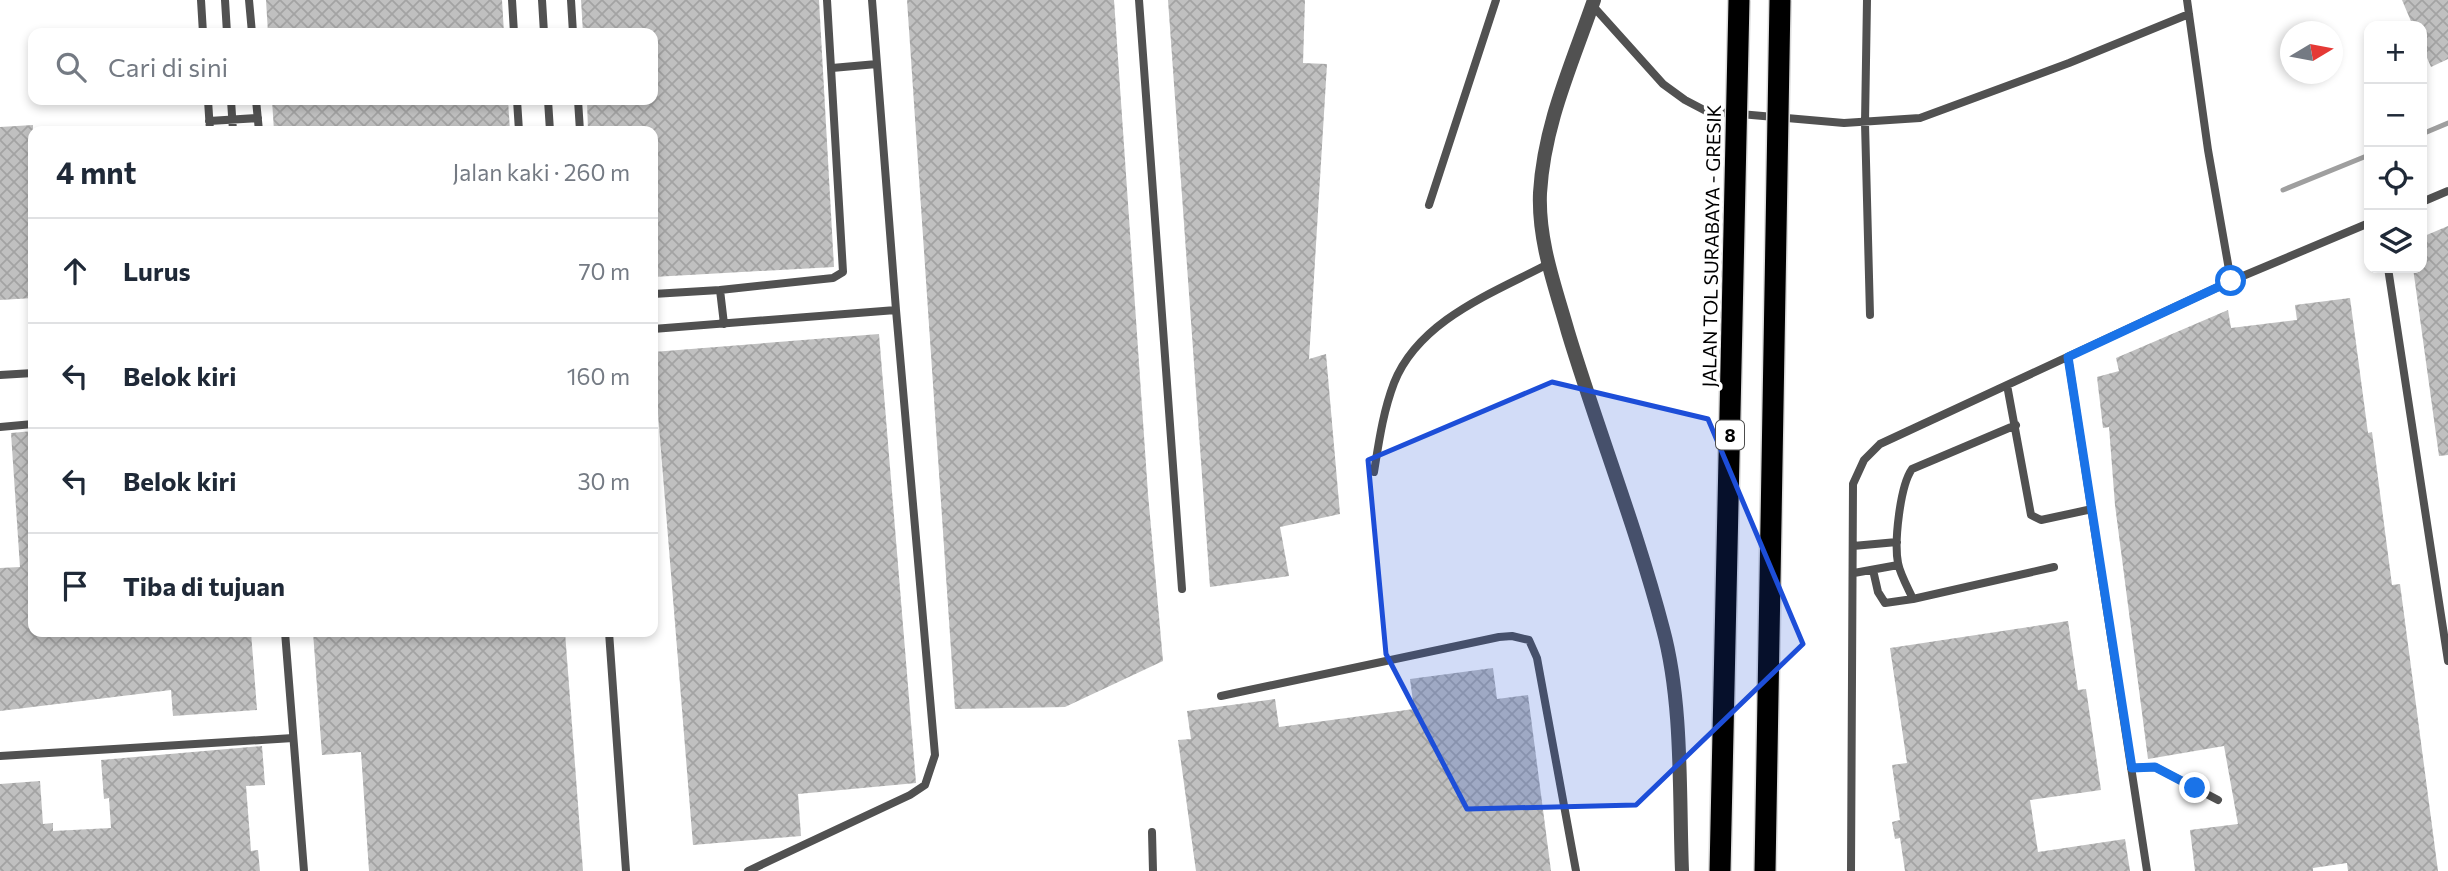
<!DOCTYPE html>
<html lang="id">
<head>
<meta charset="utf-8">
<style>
	body { margin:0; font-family:Commissioner,sans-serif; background:#f2f2f3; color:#1f2937 }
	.controls { position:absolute; right:21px; top:21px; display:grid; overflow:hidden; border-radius:14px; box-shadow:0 4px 10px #0003 }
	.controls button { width:63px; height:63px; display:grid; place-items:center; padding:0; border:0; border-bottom:2px solid #e0e1e3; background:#fff; color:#1f2937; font:35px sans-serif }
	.compass { position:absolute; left:2280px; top:21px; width:63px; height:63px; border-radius:50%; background:#fff; box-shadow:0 4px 10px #0003; rotate:80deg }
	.stop { position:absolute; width:21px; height:21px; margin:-16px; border:5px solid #1a73e8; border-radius:50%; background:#fff }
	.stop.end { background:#1a73e8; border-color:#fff; box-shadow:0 2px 7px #0008 }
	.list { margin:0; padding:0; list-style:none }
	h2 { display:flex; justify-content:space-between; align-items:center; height:91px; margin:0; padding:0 28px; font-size:30px }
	h2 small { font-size:23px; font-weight:400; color:#747a83 }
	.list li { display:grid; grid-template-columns:46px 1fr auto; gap:21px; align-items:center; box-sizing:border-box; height:105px; padding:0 28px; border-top:2px solid #e0e1e3 }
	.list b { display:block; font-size:26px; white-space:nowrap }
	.list em { font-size:23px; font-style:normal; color:#747a83 }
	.icon { flex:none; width:38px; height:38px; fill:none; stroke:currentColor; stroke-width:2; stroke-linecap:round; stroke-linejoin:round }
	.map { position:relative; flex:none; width:2448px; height:871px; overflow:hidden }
	.search { position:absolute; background:#fff; box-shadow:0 4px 10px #0003; left:28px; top:28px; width:630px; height:77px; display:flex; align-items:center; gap:18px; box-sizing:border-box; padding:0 24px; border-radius:14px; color:#747a83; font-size:26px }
	.panel { position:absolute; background:#fff; box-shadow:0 4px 10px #0003; left:28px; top:126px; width:630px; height:511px; border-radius:14px }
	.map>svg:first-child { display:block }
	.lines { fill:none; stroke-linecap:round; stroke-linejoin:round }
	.stream { stroke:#9f9f9f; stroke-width:5 }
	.building { fill:url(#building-cross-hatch) }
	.service { stroke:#515151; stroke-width:8 }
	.minor { stroke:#515151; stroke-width:14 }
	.motorway-bridge-casing { stroke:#dbdbdb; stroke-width:24; stroke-linecap:butt }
	.motorway-bridge { stroke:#000; stroke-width:21 }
	.route { stroke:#1a73e8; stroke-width:9 }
	.marked { fill:#1d4ed8; fill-opacity:0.2; stroke:#1d4ed8; stroke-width:5; stroke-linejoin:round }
	.labels { text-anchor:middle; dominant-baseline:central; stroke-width:7; stroke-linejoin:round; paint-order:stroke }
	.shield { fill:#fff; stroke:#4c4c4c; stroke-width:2 }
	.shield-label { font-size:18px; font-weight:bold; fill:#000 }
	.street-label { font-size:19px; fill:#000; stroke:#fff }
</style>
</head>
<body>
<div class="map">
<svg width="2448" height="871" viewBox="0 0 2448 871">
	<defs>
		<pattern id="building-cross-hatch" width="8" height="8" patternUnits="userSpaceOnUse" patternTransform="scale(1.75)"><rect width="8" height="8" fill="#c0c0c0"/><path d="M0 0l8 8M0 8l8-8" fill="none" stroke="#a3a3a3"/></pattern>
	</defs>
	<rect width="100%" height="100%" fill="#fff"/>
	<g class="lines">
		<path class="stream" d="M 2422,134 L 2448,123
			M 2283,190 L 2369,155"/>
	</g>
	<path class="building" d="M 266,0 L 502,0 L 504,33 L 268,33 Z
		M 581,0 L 819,0 L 834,267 L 653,277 L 653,131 L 588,131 L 587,100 L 653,100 L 653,33 L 583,33 Z
		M 907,0 L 1114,0 L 1148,494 L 1163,661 L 1065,707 L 955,709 Z
		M 1168,0 L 1305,0 L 1303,63 L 1327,64 L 1309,359 L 1326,354 L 1340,514 L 1280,527 L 1289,576 L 1210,587 Z
		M 2402,0 L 2448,0 L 2448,59 L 2431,67 L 2422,46 L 2422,26 L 2413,26 Z
		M 272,100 L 508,100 L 510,131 L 274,131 Z
		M 33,125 L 33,298 L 0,300 L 0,127 Z
		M 2448,226 L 2448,455 L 2439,456 L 2413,268 L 2422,268 L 2422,237 Z
		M 2350,298 L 2368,433 L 2372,432 L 2392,585 L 2400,584 L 2438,871 L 2348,871 L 2347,863 L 2313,868 L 2313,871 L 2195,871 L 2190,830 L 2238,824 L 2224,746 L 2148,759 L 2115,505 L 2109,427 L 2103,428 L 2097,377 L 2119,371 L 2116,358 L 2228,310 L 2231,328 L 2297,320 L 2295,305 Z
		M 879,334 L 916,783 L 798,794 L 801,836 L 693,845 L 653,352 Z
		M 33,431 L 33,632 L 251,632 L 257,710 L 173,716 L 171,690 L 0,711 L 0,568 L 20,567 L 11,433 Z
		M 2068,621 L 2078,690 L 2086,689 L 2101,790 L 2030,800 L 2038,852 L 2125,839 L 2130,871 L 1905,871 L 1900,838 L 1895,839 L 1892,822 L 1900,820 L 1892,765 L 1907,763 L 1890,648 Z
		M 313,632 L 565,632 L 583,871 L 369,871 L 361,752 L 322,755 Z
		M 1493,668 L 1497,699 L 1528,695 L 1551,871 L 1196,871 L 1178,740 L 1191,739 L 1187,711 L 1275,699 L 1279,727 L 1414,709 L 1410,679 Z
		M 262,746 L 265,785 L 246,786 L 251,851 L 258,850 L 260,871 L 0,871 L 0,784 L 40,781 L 43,824 L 53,823 L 53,831 L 111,828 L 109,798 L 104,799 L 101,760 Z"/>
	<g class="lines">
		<path class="service" d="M 201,0 L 203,33
			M 225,0 L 227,33
			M 249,0 L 252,33
			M 512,0 L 514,33
			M 542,0 L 544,33
			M 571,0 L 573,33
			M 1139,0 L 1182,589
			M 1867,0 L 1865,123 L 1870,315
			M 2187,0 L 2208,150 L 2231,281
			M 1592,5 L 1663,84 L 1685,100 L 1706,111 L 1844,123 L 1920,118 L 2069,63 L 2189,14
			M 832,68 L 877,64
			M 208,100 L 210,131
			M 231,100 L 233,131
			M 256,100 L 259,131
			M 517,100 L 519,131
			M 548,100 L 550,131
			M 578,100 L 580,131
			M 209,121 L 258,118
			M 2422,202 L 2448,191
			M 1429,205 L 1496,0
			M 2388,268 L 2448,661
			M 720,290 L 724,324
			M 653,294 L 720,290 L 833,278 L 843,272 L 827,0
			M 653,329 L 896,310
			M 2068,357 L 2147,871
			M 0,375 L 33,373
			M 2007,385 L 2031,515 L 2041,520 L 2092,509
			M 2016,425 L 1912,469 C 1900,486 1894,542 1898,563 C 1900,574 1908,588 1913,599 L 2054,567
			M 0,427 L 33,424
			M 1374,472 C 1379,441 1383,412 1394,383 C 1419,320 1493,293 1548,264
			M 1853,546 L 1897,542
			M 1873,570 L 1878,592 L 1885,603 L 1913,599
			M 1854,573 L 1898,565
			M 285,632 L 304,871
			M 609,632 L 626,871
			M 1221,696 L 1499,637 L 1512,636 L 1529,640 L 1537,658 L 1576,871
			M 0,756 L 293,738
			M 2131,768 L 2155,767 L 2218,800
			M 1152,832 L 1153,871
			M 748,871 L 910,795 L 925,785 L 935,755 L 896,310 L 872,0
			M 1851,871 L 1853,484 L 1864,460 L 1880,444 L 2231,281 L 2369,223"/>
		<path class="minor" d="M 1594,0 C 1572,64 1544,124 1540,193 C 1538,241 1555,286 1568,332 C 1598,431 1637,529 1663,629 C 1683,703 1679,794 1682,871"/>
		<g class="motorway-bridge-casing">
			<path id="motorway-bridge" d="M 1720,871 L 1739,0
				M 1765,871 L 1780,0"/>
		</g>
		<use href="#motorway-bridge" class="motorway-bridge"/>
	</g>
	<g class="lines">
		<path class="route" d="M 2195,788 L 2155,767 L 2132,768 L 2068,357 L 2231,281"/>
	</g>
	<path class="marked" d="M 1552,382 L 1708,419 L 1803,644 L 1636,805 L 1467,809 L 1386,654 L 1368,460 Z"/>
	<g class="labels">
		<rect class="shield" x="1716" y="420.5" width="28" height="29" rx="5"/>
		<g class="shield-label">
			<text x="1730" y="435">8</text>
		</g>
		<g class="street-label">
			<text transform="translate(1711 246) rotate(-89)">JALAN TOL SURABAYA - GRESIK</text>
		</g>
	</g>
</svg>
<div class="controls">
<button>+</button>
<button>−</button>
<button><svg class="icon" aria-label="locate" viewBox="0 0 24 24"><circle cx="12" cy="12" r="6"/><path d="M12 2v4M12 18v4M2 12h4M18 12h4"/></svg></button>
<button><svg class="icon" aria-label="layers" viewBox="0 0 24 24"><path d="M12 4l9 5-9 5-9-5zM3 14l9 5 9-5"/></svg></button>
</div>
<svg class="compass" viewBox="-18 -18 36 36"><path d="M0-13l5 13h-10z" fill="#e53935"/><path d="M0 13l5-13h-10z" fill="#747a83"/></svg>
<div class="stop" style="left:2231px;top:281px"></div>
<div class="stop end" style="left:2195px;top:788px"></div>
<div class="search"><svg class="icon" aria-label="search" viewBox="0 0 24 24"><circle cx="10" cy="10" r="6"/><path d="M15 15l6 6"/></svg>Cari di sini</div>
<section class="panel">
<h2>4 mnt<small>Jalan kaki · 260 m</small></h2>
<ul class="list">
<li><svg class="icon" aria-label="ahead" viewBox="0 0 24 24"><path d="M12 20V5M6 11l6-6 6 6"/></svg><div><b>Lurus</b></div><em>70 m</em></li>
<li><svg class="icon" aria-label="left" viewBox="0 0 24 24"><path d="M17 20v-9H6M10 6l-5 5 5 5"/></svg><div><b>Belok kiri</b></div><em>160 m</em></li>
<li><svg class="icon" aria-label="left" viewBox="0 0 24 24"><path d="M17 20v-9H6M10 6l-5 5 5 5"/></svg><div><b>Belok kiri</b></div><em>30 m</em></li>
<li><svg class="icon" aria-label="arrive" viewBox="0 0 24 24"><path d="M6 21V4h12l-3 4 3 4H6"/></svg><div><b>Tiba di tujuan</b></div></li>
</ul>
</section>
</div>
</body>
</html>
